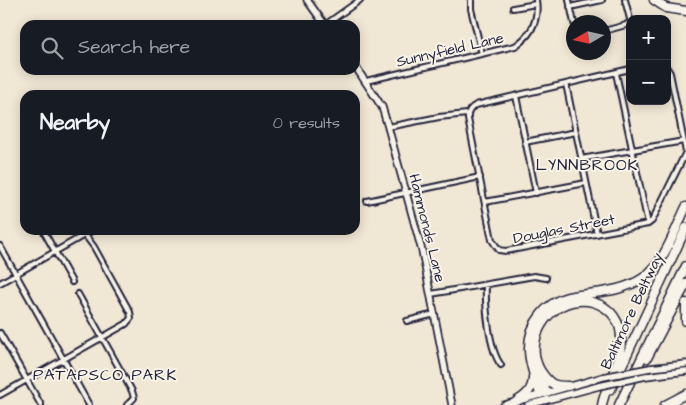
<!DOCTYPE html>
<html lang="en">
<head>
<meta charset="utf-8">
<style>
	body { margin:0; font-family:"Architects Daughter",sans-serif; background:#20242c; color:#f1f3f6 }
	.controls { position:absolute; right:15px; top:15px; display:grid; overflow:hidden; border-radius:10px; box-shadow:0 2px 12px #0003 }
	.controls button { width:45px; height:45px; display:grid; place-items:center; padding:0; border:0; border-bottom:1px solid #363941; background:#171b24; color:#f1f3f6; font:25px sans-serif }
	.compass { position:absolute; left:566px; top:15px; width:45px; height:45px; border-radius:50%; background:#171b24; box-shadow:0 2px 12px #0003; rotate:261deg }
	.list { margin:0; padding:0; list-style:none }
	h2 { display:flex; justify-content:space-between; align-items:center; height:65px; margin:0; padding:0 20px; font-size:21px }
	h2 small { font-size:16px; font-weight:400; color:#9ea1a6 }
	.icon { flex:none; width:28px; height:28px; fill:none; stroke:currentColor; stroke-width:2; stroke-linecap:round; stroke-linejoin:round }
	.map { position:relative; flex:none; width:686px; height:405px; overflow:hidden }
	.search { position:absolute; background:#171b24; box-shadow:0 2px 12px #0003; left:20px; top:20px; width:340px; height:55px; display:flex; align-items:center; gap:12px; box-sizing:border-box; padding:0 18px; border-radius:15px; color:#9ea1a6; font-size:19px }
	.panel { position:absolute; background:#171b24; box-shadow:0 2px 12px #0003; left:20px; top:90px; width:340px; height:145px; border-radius:15px }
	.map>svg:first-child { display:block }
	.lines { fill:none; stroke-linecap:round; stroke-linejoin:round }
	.street-casing { stroke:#22223b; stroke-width:8 }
	.secondary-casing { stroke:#22223b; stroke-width:9 }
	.highway-casing { stroke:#22223b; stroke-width:11 }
	.street { stroke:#f7f3e8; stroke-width:4 }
	.secondary { stroke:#f7f3e8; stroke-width:5.5 }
	.highway { stroke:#f7f3e8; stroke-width:8 }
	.secondary-bridge-casing { stroke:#22223b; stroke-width:9; stroke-linecap:butt }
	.secondary-bridge { stroke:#f7f3e8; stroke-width:5.5 }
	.labels { text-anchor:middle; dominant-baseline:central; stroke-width:4; stroke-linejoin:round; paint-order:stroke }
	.street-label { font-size:15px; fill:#22223b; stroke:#f7f3e8 }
	.neighbourhood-label { font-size:16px; letter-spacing:1px; fill:#22223b; stroke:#f7f3e8 }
</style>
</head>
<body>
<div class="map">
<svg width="686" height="405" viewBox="0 0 686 405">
	<rect width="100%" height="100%" fill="#f1e7d5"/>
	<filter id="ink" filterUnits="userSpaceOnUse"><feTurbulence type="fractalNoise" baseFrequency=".02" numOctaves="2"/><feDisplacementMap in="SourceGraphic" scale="10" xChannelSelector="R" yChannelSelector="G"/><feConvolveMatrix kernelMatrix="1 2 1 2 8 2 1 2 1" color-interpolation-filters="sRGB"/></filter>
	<g filter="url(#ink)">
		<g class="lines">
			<g class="street-casing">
				<path id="street" d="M 471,0 L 471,9 L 482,54
					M 569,0 L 574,23
					M 625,0 L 630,19
					M 570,7 L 602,0
					M 513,8 L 536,4
					M 325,25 L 360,0
					M 604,31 L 626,25 L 630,22
					M 630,69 L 476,105 C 470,108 467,112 468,119 L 492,240 L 499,250 L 506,251 L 648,224
					M 616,73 L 648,224
					M 366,81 L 515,46 C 532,35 539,20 536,0
					M 566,84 L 597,234
					M 516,96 L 536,193
					M 388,127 L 439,117 L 467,114
					M 525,142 L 576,132
					M 581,159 L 684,141
					M 367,201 L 480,177
					M 485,202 L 586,183
					M 648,224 L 652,221 L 686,152 L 670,73 L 667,68
					M 43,230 L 72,282
					M 0,246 L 89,405
					M 0,283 L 93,230
					M 486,285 C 485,305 489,350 501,365
					M 78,294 L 132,391 L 134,398 L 127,405
					M 431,294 L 534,276 L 546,278
					M 407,321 L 435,314
					M 0,333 L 41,405
					M 0,395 L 126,324 L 131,318 L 130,312 L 94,247 L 85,235"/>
			</g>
			<g class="secondary-casing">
				<path id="secondary" d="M 307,0 L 325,25
					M 355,66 L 382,107 L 388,127 L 422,251 L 452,405
					M 650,368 L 686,364
					M 646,376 L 686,371
					M 504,405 L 603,377
					M 528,405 L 599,386"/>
			</g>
			<g class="highway-casing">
				<path id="highway" d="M 654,0 L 666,8 L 686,11
					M 686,303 L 686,321
					M 647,358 L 686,284
					M 541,375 L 546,393
					M 568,386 C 563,386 558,386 553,384 C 547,381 544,376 540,370 C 524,341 546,304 578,301 C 587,300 596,302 604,307 C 615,314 621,326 621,339 C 622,362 606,383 602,405
					M 611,389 L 686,228
					M 540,394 C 536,380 529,365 529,350 C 528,324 547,300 573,296 C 597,292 622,292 643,278 C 665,262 675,230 686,207
					M 517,401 C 527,395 533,389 533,377
					M 619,405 L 686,266
					M 665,405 L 686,394"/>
			</g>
			<use href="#street" class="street"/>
			<use href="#secondary" class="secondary"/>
			<use href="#highway" class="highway"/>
			<g class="secondary-bridge-casing">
				<path id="secondary-bridge" d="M 603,377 L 650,368
					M 599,386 L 646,376"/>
			</g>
			<use href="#secondary-bridge" class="secondary-bridge"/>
		</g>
	</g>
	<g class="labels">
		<g class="street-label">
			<text transform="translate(450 50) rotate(-13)">Sunnyfield Lane</text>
			<text transform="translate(427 228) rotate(76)">Hammonds Lane</text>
			<text transform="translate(564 229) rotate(-11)">Douglas Street</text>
			<text transform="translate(632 311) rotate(-65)">Baltimore Beltway</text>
		</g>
		<g class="neighbourhood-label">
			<text x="587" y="165">LYNNBROOK</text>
			<text x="105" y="375">PATAPSCO PARK</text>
		</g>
	</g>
</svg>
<div class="controls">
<button>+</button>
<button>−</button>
</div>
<svg class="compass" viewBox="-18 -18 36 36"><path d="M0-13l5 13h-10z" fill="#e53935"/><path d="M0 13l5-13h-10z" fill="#9ea1a6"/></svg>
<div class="search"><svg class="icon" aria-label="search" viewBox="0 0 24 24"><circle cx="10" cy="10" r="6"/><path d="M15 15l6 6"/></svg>Search here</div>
<section class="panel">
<h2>Nearby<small>0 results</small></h2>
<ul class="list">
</ul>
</section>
</div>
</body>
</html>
